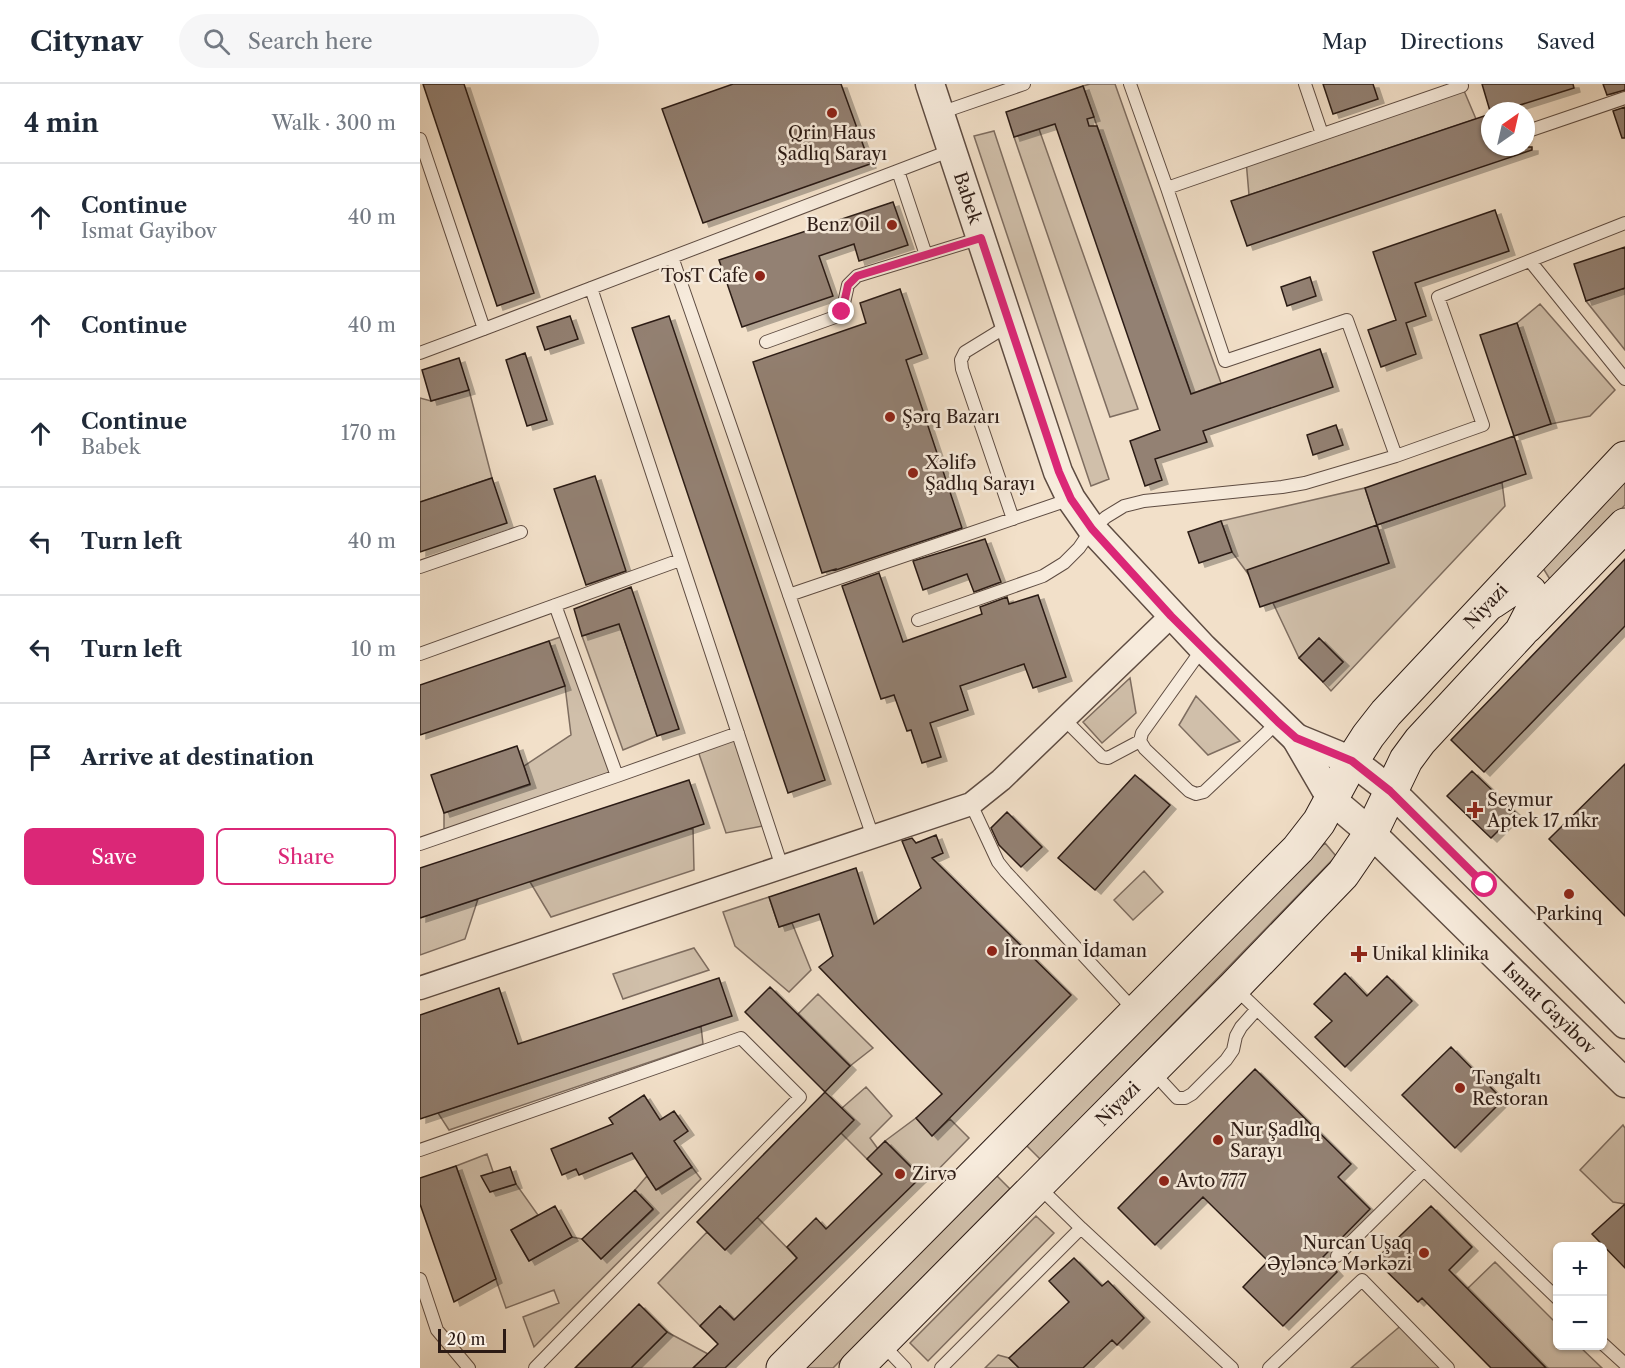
<!DOCTYPE html>
<html lang="en">
<head>
<meta charset="utf-8">
<style>
	body { margin:0; font-family:"Libre Caslon Text",serif; background:#f6f6f7; color:#1f2937 }
	.controls { position:absolute; right:18px; bottom:18px; display:grid; overflow:hidden; border-radius:9px; box-shadow:0 2px 4px #0004 }
	.controls button { width:54px; height:54px; display:grid; place-items:center; padding:0; border:0; border-bottom:2px solid #e0e1e3; background:#fff; color:#1f2937; font:30px sans-serif }
	.compass { position:absolute; left:1061px; top:18px; width:54px; height:54px; border-radius:50%; background:#fff; box-shadow:0 2px 4px #0004; rotate:34deg }
	.scale { position:absolute; left:18px; bottom:15px; width:68px; box-sizing:border-box; padding-left:6px; border:3px solid #2c1b15; border-top:0; font-size:16px; line-height:21px; white-space:nowrap; color:#2c1b15; -webkit-text-stroke:4px #f7ebdc; paint-order:stroke }
	.stop { position:absolute; width:18px; height:18px; margin:-14px; border:4px solid #db2777; border-radius:50%; background:#fff }
	.stop.end { background:#db2777; border-color:#fff; box-shadow:0 2px 6px #0008 }
	.list { margin:0; padding:0; list-style:none }
	h2 { display:flex; justify-content:space-between; align-items:center; height:78px; margin:0; padding:0 24px; font-size:26px }
	h2 small { font-size:20px; font-weight:400; color:#747a83 }
	.list li { display:grid; grid-template-columns:39px 1fr auto; gap:18px; align-items:center; box-sizing:border-box; height:108px; padding:0 24px; border-top:2px solid #e0e1e3 }
	.list b { display:block; font-size:22px; white-space:nowrap }
	.list p { margin:0; font-size:20px; white-space:nowrap; color:#747a83 }
	.list em { font-size:20px; font-style:normal; color:#747a83 }
	.actions { display:flex; gap:12px; padding:18px 24px }
	.actions a { flex:1; padding:14px 0; border:2px solid #db2777; border-radius:9px; text-align:center; font-size:21px; color:#db2777 }
	.actions .main { background:#db2777; color:#fff }
	.icon { flex:none; width:33px; height:33px; fill:none; stroke:currentColor; stroke-width:2; stroke-linecap:round; stroke-linejoin:round }
	.map { position:relative; flex:none; width:1205px; height:1284px; overflow:hidden }
	header { display:flex; align-items:center; gap:36px; box-sizing:border-box; height:84px; padding:0 30px; background:#fff; border-bottom:2px solid #e0e1e3 }
	header strong { font-size:28px }
	nav { display:flex; gap:33px; margin-inline-start:auto; font-size:21px }
	.search { width:420px; height:54px; background:#f6f6f7; display:flex; align-items:center; gap:15px; box-sizing:border-box; padding:0 21px; border-radius:33px; color:#747a83; font-size:22px }
	main { display:flex }
	aside { flex:1; background:#fff }
	.map>svg:first-child { display:block }
	.green { fill:#d0bfaa; stroke:#7e6d60; stroke-width:1.5 }
	.building { fill:#938173; stroke:#2c1b15; stroke-width:1.5; filter:url(#shadow) }
	.lines { fill:none; stroke-linecap:round; stroke-linejoin:round }
	.service-casing { stroke:#5e4c42; stroke-width:14 }
	.minor-casing { stroke:#5e4c42; stroke-width:25 }
	.tertiary-casing { stroke:#5e4c42; stroke-width:31 }
	.secondary-casing { stroke:#2c1b15; stroke-width:35 }
	.service { stroke:#f7ebdc; stroke-width:12 }
	.minor { stroke:#f7ebdc; stroke-width:22 }
	.tertiary { stroke:#f7ebdc; stroke-width:28 }
	.secondary { stroke:#f7ebdc; stroke-width:33 }
	.route { stroke:#db2777; stroke-width:8 }
	.poi-dot { fill:#8f2418; stroke:#f7ebdc; stroke-width:2 }
	.labels { text-anchor:middle; dominant-baseline:central; stroke-width:5; stroke-linejoin:round; paint-order:stroke }
	.poi-label { font-size:18px; fill:#2c1b15; stroke:#f7ebdc; text-anchor:start }
	.street-label { font-size:18px; fill:#2c1b15; stroke:#f7ebdc }
</style>
</head>
<body>
<header>
<strong>Citynav</strong>
<div class="search"><svg class="icon" aria-label="search" viewBox="0 0 24 24"><circle cx="10" cy="10" r="6"/><path d="M15 15l6 6"/></svg>Search here</div>
<nav><a>Map</a><a>Directions</a><a>Saved</a></nav>
</header>
<main>
<aside>
<h2>4 min<small>Walk · 300 m</small></h2>
<ul class="list">
<li><svg class="icon" aria-label="ahead" viewBox="0 0 24 24"><path d="M12 20V5M6 11l6-6 6 6"/></svg><div><b>Continue</b><p>Ismat Gayibov</p></div><em>40 m</em></li>
<li><svg class="icon" aria-label="ahead" viewBox="0 0 24 24"><path d="M12 20V5M6 11l6-6 6 6"/></svg><div><b>Continue</b></div><em>40 m</em></li>
<li><svg class="icon" aria-label="ahead" viewBox="0 0 24 24"><path d="M12 20V5M6 11l6-6 6 6"/></svg><div><b>Continue</b><p>Babek</p></div><em>170 m</em></li>
<li><svg class="icon" aria-label="left" viewBox="0 0 24 24"><path d="M17 20v-9H6M10 6l-5 5 5 5"/></svg><div><b>Turn left</b></div><em>40 m</em></li>
<li><svg class="icon" aria-label="left" viewBox="0 0 24 24"><path d="M17 20v-9H6M10 6l-5 5 5 5"/></svg><div><b>Turn left</b></div><em>10 m</em></li>
<li><svg class="icon" aria-label="arrive" viewBox="0 0 24 24"><path d="M6 21V4h12l-3 4 3 4H6"/></svg><div><b>Arrive at destination</b></div></li>
</ul>
<div class="actions"><a class="main">Save</a><a>Share</a></div>
</aside>
<div class="map">
<svg width="1205" height="1284" viewBox="0 0 1205 1284">
	<defs>
		<filter id="shadow"><feDropShadow dx="6" dy="4" stdDeviation="0" flood-color="#0004"/></filter>
	</defs>
	<rect width="100%" height="100%" fill="#f2e0c9"/>
	<filter id="stains"><feTurbulence type="fractalNoise" baseFrequency=".00333" numOctaves="4"/><feColorMatrix values="0 0 0 0 .2 0 0 0 0 .09 0 0 0 0 .02 0 0 0 .5 -.17"/></filter>
	<radialGradient id="worn" r=".72"><stop offset=".6" stop-color="#630" stop-opacity="0"/><stop offset="1" stop-color="#630" stop-opacity=".3"/></radialGradient>
	<path class="green" d="M 670,0 L 695,0 L 801,299 L 771,310 L 663,2 Z
		M 1042,2 L 1056,35 L 829,111 L 826,76 Z
		M 619,45 L 718,325 L 690,333 L 594,53 Z
		M 574,47 L 689,395 L 671,402 L 554,52 Z
		M 1205,204 L 1205,266 L 1166,217 Z
		M 1120,220 L 1195,306 L 1170,332 L 1131,340 L 1097,239 Z
		M 49,306 L 72,394 L 0,418 L 0,314 L 11,317 Z
		M 1205,397 L 1205,421 L 1131,497 L 1123,484 Z
		M 1082,398 L 1085,422 L 911,607 L 903,598 L 923,578 L 899,554 L 879,574 L 853,519 L 969,479 L 957,441 L 829,491 L 812,468 L 801,437 L 945,404 L 957,441 Z
		M 190,513 L 237,652 L 203,666 L 162,552 L 186,544 L 178,517 Z
		M 146,551 L 197,692 L 24,751 L 24,729 L 110,701 L 104,682 L 151,651 L 145,602 L 129,557 Z
		M 710,594 L 716,629 L 682,659 L 663,638 Z
		M 776,612 L 820,657 L 788,671 L 759,641 Z
		M 318,649 L 348,741 L 306,749 L 277,664 Z
		M 273,744 L 274,786 L 131,833 L 110,798 Z
		M 905,759 L 916,772 L 621,1076 L 606,1061 Z
		M 724,787 L 743,808 L 713,836 L 694,816 Z
		M 349,813 L 359,843 L 372,839 L 391,886 L 369,908 L 315,862 L 303,828 Z
		M 58,815 L 45,855 L 0,871 L 0,834 Z
		M 274,864 L 289,886 L 203,915 L 193,890 Z
		M 398,910 L 453,964 L 430,982 L 378,930 Z
		M 281,942 L 283,960 L 29,1046 L 18,1029 Z
		M 446,1003 L 472,1032 L 450,1054 L 458,1065 L 447,1075 L 421,1049 L 422,1024 Z
		M 496,1034 L 512,1052 L 530,1035 L 549,1054 L 506,1098 L 465,1057 Z
		M 1203,1041 L 1205,1044 L 1205,1120 L 1193,1118 L 1160,1086 Z
		M 67,1070 L 79,1105 L 96,1100 L 118,1131 L 91,1146 L 109,1177 L 152,1153 L 162,1155 L 181,1175 L 233,1126 L 215,1106 L 227,1092 L 237,1106 L 272,1083 L 281,1095 L 114,1263 L 103,1233 L 139,1219 L 134,1206 L 86,1224 L 36,1082 Z
		M 576,1091 L 590,1105 L 413,1284 L 386,1284 Z
		M 616,1132 L 634,1149 L 508,1277 L 490,1259 Z
		M 337,1133 L 377,1174 L 314,1236 L 300,1222 L 280,1242 L 238,1199 L 287,1148 L 305,1166 Z
		M 1075,1178 L 1137,1240 L 1138,1262 L 1159,1262 L 1182,1284 L 1126,1284 L 1047,1205 Z
		M 984,1239 L 1021,1284 L 931,1284 Z
		M 247,1248 L 288,1270 L 273,1284 L 211,1284 Z
		M 578,1271 L 589,1274 L 599,1284 L 565,1284 Z"/>
	<path class="building" d="M 3,0 L 44,0 L 114,209 L 77,222 Z
		M 313,0 L 421,0 L 450,80 L 283,139 L 242,25 Z
		M 903,0 L 953,0 L 958,15 L 913,30 Z
		M 1062,0 L 1153,0 L 1154,4 L 1081,27 L 1070,27 Z
		M 1183,0 L 1205,0 L 1205,6 L 1187,11 Z
		M 663,2 L 674,33 L 667,35 L 669,42 L 677,42 L 771,310 L 900,265 L 913,303 L 783,347 L 787,358 L 735,375 L 742,396 L 725,402 L 710,357 L 740,346 L 635,40 L 594,53 L 586,28 Z
		M 1205,23 L 1205,54 L 1202,54 L 1193,27 Z
		M 1070,30 L 1070,63 L 1112,63 L 1112,66 L 827,162 L 811,117 Z
		M 473,118 L 488,161 L 439,177 L 434,160 L 399,172 L 413,212 L 322,243 L 299,176 Z
		M 1075,126 L 1089,167 L 995,199 L 1006,232 L 986,239 L 996,270 L 961,283 L 948,246 L 976,236 L 953,168 Z
		M 1205,163 L 1205,204 L 1166,217 L 1154,180 Z
		M 890,193 L 896,212 L 867,222 L 861,203 Z
		M 480,205 L 502,270 L 486,276 L 542,444 L 416,486 L 416,485 L 402,489 L 333,278 L 446,239 L 440,219 Z
		M 150,232 L 158,255 L 125,266 L 117,243 Z
		M 249,232 L 405,696 L 368,709 L 212,244 Z
		M 1097,239 L 1131,340 L 1094,352 L 1060,251 Z
		M 105,269 L 127,336 L 107,342 L 86,276 Z
		M 39,274 L 49,306 L 11,317 L 2,286 Z
		M 916,341 L 923,361 L 893,371 L 887,351 Z
		M 1094,352 L 1106,390 L 957,441 L 945,404 Z
		M 175,392 L 206,487 L 166,501 L 134,405 Z
		M 72,394 L 87,439 L 0,468 L 0,418 Z
		M 801,437 L 812,468 L 779,479 L 768,448 Z
		M 957,441 L 969,479 L 840,523 L 827,486 Z
		M 565,455 L 581,498 L 554,508 L 547,490 L 503,506 L 493,477 Z
		M 1205,475 L 1205,542 L 1064,688 L 1031,656 Z
		M 459,489 L 483,558 L 562,530 L 560,523 L 587,513 L 589,520 L 618,511 L 646,593 L 613,604 L 604,580 L 540,602 L 548,626 L 510,639 L 521,673 L 502,679 L 491,646 L 487,647 L 474,611 L 461,615 L 422,502 Z
		M 211,503 L 259,645 L 237,652 L 199,540 L 162,552 L 154,525 Z
		M 899,554 L 923,578 L 903,598 L 879,574 Z
		M 129,557 L 145,602 L 0,651 L 0,601 Z
		M 97,662 L 110,700 L 24,729 L 11,691 Z
		M 1205,680 L 1205,832 L 1129,755 Z
		M 1052,687 L 1096,729 L 1071,754 L 1027,712 Z
		M 715,691 L 750,721 L 675,806 L 638,774 Z
		M 269,696 L 284,740 L 0,834 L 0,784 Z
		M 587,728 L 622,763 L 601,783 L 579,761 L 571,744 Z
		M 516,751 L 523,769 L 512,774 L 651,911 L 512,1052 L 496,1034 L 522,1010 L 399,883 L 413,872 L 399,830 L 359,843 L 349,813 L 436,784 L 454,840 L 501,804 L 482,757 L 492,754 L 496,759 Z
		M 925,889 L 947,912 L 967,892 L 992,917 L 925,983 L 895,953 L 912,937 L 894,920 Z
		M 299,894 L 312,932 L 0,1035 L 0,931 L 79,904 L 98,960 Z
		M 350,903 L 430,982 L 405,1008 L 325,928 Z
		M 1031,963 L 1083,1016 L 1035,1064 L 982,1011 Z
		M 835,985 L 931,1080 L 918,1093 L 950,1125 L 903,1173 L 917,1188 L 863,1242 L 823,1203 L 848,1177 L 783,1113 L 735,1161 L 698,1124 Z
		M 405,1008 L 434,1036 L 305,1166 L 277,1138 Z
		M 224,1011 L 240,1036 L 254,1027 L 268,1047 L 254,1057 L 272,1083 L 236,1106 L 212,1069 L 159,1091 L 156,1085 L 142,1091 L 131,1065 L 193,1040 L 189,1034 Z
		M 465,1057 L 501,1093 L 305,1284 L 273,1284 L 298,1260 L 280,1242 L 300,1222 L 314,1236 L 377,1174 L 367,1163 L 396,1134 L 406,1145 L 462,1090 L 447,1075 Z
		M 36,1082 L 76,1195 L 34,1218 L 0,1120 L 0,1094 Z
		M 90,1083 L 96,1100 L 70,1108 L 61,1092 Z
		M 215,1106 L 233,1125 L 181,1175 L 162,1155 Z
		M 1205,1120 L 1205,1184 L 1172,1150 Z
		M 135,1122 L 152,1153 L 109,1177 L 91,1146 Z
		M 1011,1122 L 1052,1163 L 1029,1186 L 1126,1284 L 1071,1284 L 1002,1214 L 998,1218 L 955,1176 Z
		M 654,1174 L 682,1202 L 688,1197 L 724,1234 L 697,1261 L 692,1256 L 663,1284 L 599,1284 L 589,1274 L 649,1218 L 629,1197 Z
		M 219,1220 L 247,1248 L 211,1284 L 155,1284 Z"/>
	<g class="lines">
		<g class="service-casing">
			<path id="service" d="M 710,0 L 747,104 L 805,277 L 927,236 L 976,372 L 1063,341 L 1018,213 L 1205,139
				M 885,0 L 902,50
				M 520,29 L 604,0
				M 1111,46 L 1205,14
				M 0,55 L 64,245 L 532,66
				M 478,87 L 506,171
				M 747,104 L 1042,2 L 1041,0
				M 252,173 L 453,753
				M 1110,177 L 1205,295
				M 171,204 L 362,783
				M 589,241 L 545,268 L 541,276 L 542,285 L 593,435
				M 346,258 L 415,233 L 422,228 L 428,201 L 437,192 L 561,154
				M 0,269 L 64,245
				M 0,483 L 101,448
				M 369,511 L 651,415
				M 498,536 L 623,492 L 644,479 L 659,464 L 672,445 L 686,433 L 704,422 L 724,417 L 862,403 L 885,399 L 976,372
				M 783,564 L 722,649 L 720,657 L 725,665 L 769,707 L 776,710 L 784,708 L 858,638
				M 0,570 L 260,476
				M 645,636 L 682,673 L 688,674 L 720,657
				M 197,692 L 318,649
				M 551,720 L 578,778 L 586,788 L 715,927
				M 0,760 L 197,692 L 135,521
				M 815,904 L 1138,1215
				M 732,987 L 757,1014 L 765,1014 L 772,1010 L 806,976 L 813,966 L 816,952 L 821,943 L 837,925
				M 0,1066 L 321,954 L 380,1013 L 115,1284
				M 661,1144 L 812,1284
				M 917,1172 L 1004,1086
				M 0,1195 L 17,1246 L 49,1284
				M 1182,1259 L 1205,1280
				M 462,1260 L 485,1284
				M 521,1284 L 661,1144 L 619,1103
				M 849,1284 L 942,1196 L 1028,1284"/>
		</g>
		<g class="minor-casing">
			<path id="minor" d="M 0,904 L 551,720 L 581,696 L 751,532"/>
		</g>
		<g class="tertiary-casing">
			<g id="tertiary">
				<path id="s1" d="M 510,0 L 638,388 L 651,415 L 672,445 L 783,564 L 876,654 L 912,716 L 951,749 L 1205,999"/>
				<path d="M 876,654 L 932,677 L 971,707 L 1205,940"/>
			</g>
		</g>
		<g class="secondary-casing">
			<g id="secondary">
				<path d="M 1106,543 L 1205,441"/>
				<path id="s2" d="M 363,1284 L 878,765 L 899,738 L 932,677 L 948,652 L 966,629 L 1205,374"/>
				<path id="s3" d="M 436,1284 L 814,903 L 923,790 L 951,749 L 986,676 L 1000,657 L 1101,548 L 1114,523 L 1114,516 L 1110,508 L 1103,503 L 1093,504 L 1072,518"/>
			</g>
		</g>
		<use href="#service" class="service"/>
		<use href="#minor" class="minor"/>
		<use href="#tertiary" class="tertiary"/>
		<use href="#secondary" class="secondary"/>
	</g>
	<g class="lines">
		<path class="route" d="M 422,228 L 428,201 L 437,192 L 561,154 L 639,388 L 651,415 L 672,445 L 751,532 L 858,638 L 876,654 L 932,677 L 970,707 L 1065,801"/>
	</g>
	<g class="poi-dot">
		<circle cx="412" cy="29" r="6"/>
		<circle cx="472" cy="141" r="6"/>
		<circle cx="340" cy="192" r="6"/>
		<circle cx="470" cy="333" r="6"/>
		<circle cx="493" cy="389" r="6"/>
		<path d="M1052 717h6v6h6v6h-6v6h-6v-6h-6v-6h6z"/>
		<circle cx="1149" cy="810" r="6"/>
		<circle cx="572" cy="867" r="6"/>
		<path d="M936 861h6v6h6v6h-6v6h-6v-6h-6v-6h6z"/>
		<circle cx="1040" cy="1004" r="6"/>
		<circle cx="798" cy="1056" r="6"/>
		<circle cx="480" cy="1090" r="6"/>
		<circle cx="744" cy="1097" r="6"/>
		<circle cx="1004" cy="1169" r="6"/>
	</g>
	<g class="labels">
		<g class="poi-label">
			<text x="412" y="49" text-anchor="middle">Qrin Haus<tspan x="412" dy="21">Şadlıq Sarayı</tspan></text>
			<text x="460" y="141" text-anchor="end">Benz Oil</text>
			<text x="328" y="192" text-anchor="end">TosT Cafe</text>
			<text x="482" y="333">Şərq Bazarı</text>
			<text x="505" y="379">Xəlifə<tspan x="505" dy="21">Şadlıq Sarayı</tspan></text>
			<text x="1067" y="716">Seymur<tspan x="1067" dy="21">Aptek 17 mkr</tspan></text>
			<text x="1149" y="830" text-anchor="middle">Parkinq</text>
			<text x="584" y="867">İronman İdaman</text>
			<text x="952" y="870">Unikal klinika</text>
			<text x="1052" y="994">Tәngaltı<tspan x="1052" dy="21">Restoran</tspan></text>
			<text x="810" y="1046">Nur Şadlıq<tspan x="810" dy="21">Sarayı</tspan></text>
			<text x="492" y="1090">Zirvə</text>
			<text x="756" y="1097">Avto 777</text>
			<text x="992" y="1159" text-anchor="end">Nurcan Uşaq<tspan x="992" dy="21">Əyləncə Mərkəzi</tspan></text>
		</g>
		<g class="street-label">
			<text stroke="none"><textPath href="#s1" startOffset="120">Babek</textPath></text>
			<text stroke="none"><textPath href="#s2" startOffset="1040">Niyazi</textPath></text>
			<text stroke="none"><textPath href="#s1" startOffset="1140">Ismat Gayibov</textPath></text>
			<text stroke="none"><textPath href="#s3" startOffset="372">Niyazi</textPath></text>
		</g>
	</g>
	<rect width="100%" height="100%" filter="url(#stains)"/>
	<rect width="100%" height="100%" fill="url(#worn)"/>
</svg>
<div class="controls">
<button>+</button>
<button>−</button>
</div>
<svg class="compass" viewBox="-18 -18 36 36"><path d="M0-13l5 13h-10z" fill="#e53935"/><path d="M0 13l5-13h-10z" fill="#747a83"/></svg>
<div class="scale">20 m</div>
<div class="stop" style="left:1065px;top:801px"></div>
<div class="stop end" style="left:422px;top:228px"></div>
</div>
</main>
</body>
</html>
